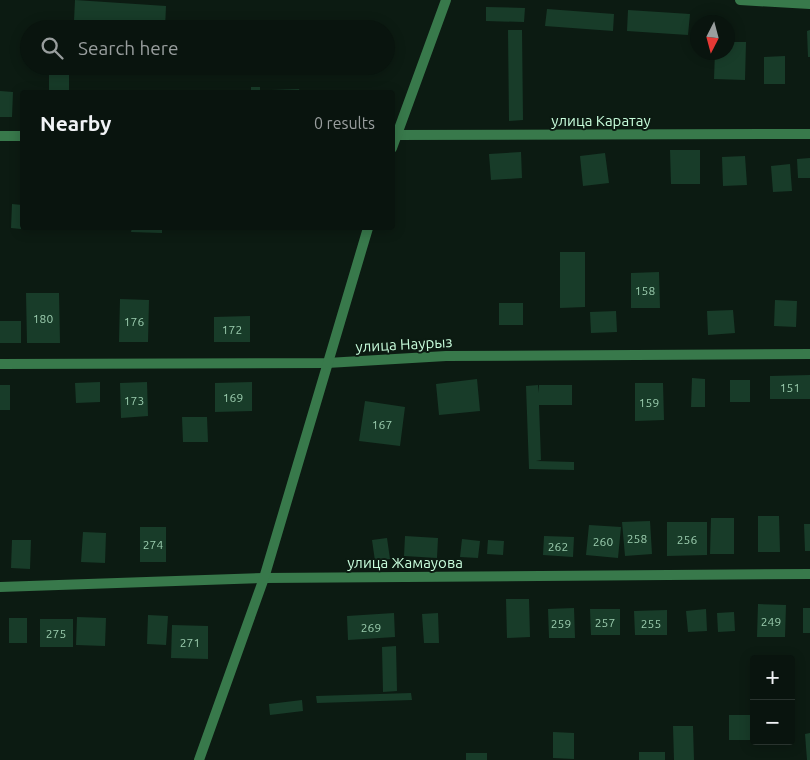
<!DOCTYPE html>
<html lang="en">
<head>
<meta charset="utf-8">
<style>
	body { margin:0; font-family:Ubuntu,sans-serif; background:#121d17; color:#f1f3f6 }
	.controls { position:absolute; right:15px; bottom:15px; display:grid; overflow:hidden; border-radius:5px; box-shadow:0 2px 12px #0003 }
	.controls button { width:45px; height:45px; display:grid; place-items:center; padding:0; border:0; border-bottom:1px solid #29332e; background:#09140e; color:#f1f3f6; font:25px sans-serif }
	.compass { position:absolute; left:690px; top:15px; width:45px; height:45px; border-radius:50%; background:#09140e; box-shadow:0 2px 12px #0003; rotate:186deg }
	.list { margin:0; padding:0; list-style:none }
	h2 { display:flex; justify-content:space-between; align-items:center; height:65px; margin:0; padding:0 20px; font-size:21px }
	h2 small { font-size:16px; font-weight:400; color:#999e9e }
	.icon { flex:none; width:28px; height:28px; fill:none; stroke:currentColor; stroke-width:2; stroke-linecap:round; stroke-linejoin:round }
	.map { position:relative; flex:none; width:810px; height:760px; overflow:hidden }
	.search { position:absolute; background:#09140e; box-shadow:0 2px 12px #0003; left:20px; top:20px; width:375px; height:55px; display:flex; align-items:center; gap:12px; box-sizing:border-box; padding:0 18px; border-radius:28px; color:#999e9e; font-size:19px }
	.panel { position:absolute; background:#09140e; box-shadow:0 2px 12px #0003; left:20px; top:90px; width:375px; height:140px; border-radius:5px }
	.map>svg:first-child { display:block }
	.building { fill:#183c29 }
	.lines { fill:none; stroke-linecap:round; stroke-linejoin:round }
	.minor { stroke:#38794b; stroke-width:10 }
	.tertiary { stroke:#38794b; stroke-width:10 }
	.labels { text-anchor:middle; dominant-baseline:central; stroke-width:4; stroke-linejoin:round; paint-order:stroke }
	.number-label { font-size:12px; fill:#9ccdaf }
	.street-label { font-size:15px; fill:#c8fddc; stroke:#0c1b12 }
</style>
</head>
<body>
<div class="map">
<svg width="810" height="760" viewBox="0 0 810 760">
	<rect width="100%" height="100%" fill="#0c1b12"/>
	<path class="building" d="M 75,0 L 166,6 L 165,29 L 74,21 Z
		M 486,7 L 525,8 L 524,22 L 486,21 Z
		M 547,9 L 614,14 L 613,31 L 545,26 Z
		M 628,10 L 690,14 L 688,35 L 627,31 Z
		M 508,30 L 522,30 L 523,120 L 509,121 Z
		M 810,30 L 810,57 L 808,57 L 807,31 Z
		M 728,42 L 746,42 L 745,80 L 714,79 L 715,52 L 728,52 Z
		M 785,56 L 785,84 L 764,84 L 764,57 Z
		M 49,75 L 69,75 L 69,92 L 49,92 Z
		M 251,87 L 260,87 L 260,92 L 251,92 Z
		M 299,89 L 300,92 L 271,92 L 271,90 Z
		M 161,90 L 161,92 L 128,92 L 128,91 Z
		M 176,90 L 211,90 L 211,92 L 176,92 Z
		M 0,91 L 13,92 L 12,117 L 0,117 Z
		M 670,150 L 700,150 L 700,184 L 671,184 Z
		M 521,152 L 522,178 L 491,180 L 489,154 Z
		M 605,153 L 609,183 L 583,186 L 580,156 Z
		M 745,156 L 747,185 L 723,186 L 722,157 Z
		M 810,158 L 810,178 L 798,178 L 797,159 Z
		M 790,164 L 792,191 L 773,192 L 771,166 Z
		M 12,204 L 22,205 L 21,229 L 11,228 Z
		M 132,228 L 162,228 L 162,233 L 131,232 Z
		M 560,252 L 585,252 L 585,307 L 560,308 Z
		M 659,272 L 660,308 L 631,308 L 631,273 Z
		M 26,293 L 59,293 L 60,343 L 27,343 Z
		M 120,299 L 149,300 L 148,342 L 119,342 Z
		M 775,300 L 797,301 L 796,327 L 774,326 Z
		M 499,303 L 523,303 L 523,325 L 499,325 Z
		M 733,310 L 735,333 L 708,335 L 707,311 Z
		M 616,311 L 617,332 L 591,333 L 590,312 Z
		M 250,316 L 250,342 L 214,342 L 214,317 Z
		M 0,321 L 21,321 L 21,343 L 0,343 Z
		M 810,375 L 810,399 L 770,399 L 770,376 Z
		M 692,378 L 705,379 L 705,407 L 691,407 Z
		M 477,379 L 480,411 L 439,415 L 436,384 Z
		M 730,380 L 750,380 L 750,402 L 730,402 Z
		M 100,382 L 100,402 L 76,403 L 75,383 Z
		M 147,382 L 148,416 L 121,418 L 120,383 Z
		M 252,382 L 252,411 L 215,412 L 215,383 Z
		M 635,383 L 663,383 L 664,420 L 635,421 Z
		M 0,385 L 10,385 L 10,410 L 0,410 Z
		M 538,385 L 538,393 L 539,385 L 572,385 L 572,405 L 539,405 L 541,460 L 536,461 L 574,462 L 574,470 L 529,469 L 526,386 Z
		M 365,401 L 405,407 L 400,446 L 359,441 Z
		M 182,417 L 207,417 L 208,442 L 183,442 Z
		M 758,516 L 779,516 L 780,552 L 758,552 Z
		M 711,518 L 734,518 L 734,554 L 710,554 Z
		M 650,521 L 652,554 L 625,556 L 622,522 Z
		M 667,522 L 707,522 L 707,555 L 667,556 Z
		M 804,524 L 810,524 L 810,551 L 805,551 Z
		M 589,525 L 621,527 L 618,558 L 586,555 Z
		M 140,527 L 166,527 L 166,562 L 140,562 Z
		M 83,532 L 106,533 L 105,563 L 81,562 Z
		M 405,536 L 438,538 L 437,558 L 404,556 Z
		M 544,536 L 574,537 L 573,557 L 543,555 Z
		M 387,538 L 390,559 L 375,561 L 372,540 Z
		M 462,539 L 480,541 L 478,558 L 460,557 Z
		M 12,540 L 31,540 L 30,569 L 11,568 Z
		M 488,540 L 504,541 L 503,555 L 487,554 Z
		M 506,599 L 529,599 L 530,637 L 507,638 Z
		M 758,604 L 786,605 L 785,637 L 757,637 Z
		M 574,608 L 575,638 L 549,638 L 548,609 Z
		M 803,608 L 810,608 L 810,633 L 803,633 Z
		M 590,609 L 620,609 L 620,635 L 591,635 Z
		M 706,609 L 707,631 L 688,632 L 686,611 Z
		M 667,610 L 667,635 L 635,635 L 634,611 Z
		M 734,612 L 735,631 L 718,632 L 717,613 Z
		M 394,613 L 395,637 L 348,640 L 347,616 Z
		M 438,613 L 439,643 L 424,643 L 422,614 Z
		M 148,615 L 168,616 L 166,645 L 147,644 Z
		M 77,617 L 106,618 L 105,646 L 76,645 Z
		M 9,618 L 27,618 L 27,643 L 9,643 Z
		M 40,619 L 73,619 L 73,647 L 40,647 Z
		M 172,625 L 208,626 L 208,659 L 171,658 Z
		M 396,646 L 397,691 L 383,692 L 382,647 Z
		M 411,693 L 412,700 L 317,703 L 316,696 Z
		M 302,700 L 303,711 L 270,715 L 269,704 Z
		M 729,715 L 754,715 L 754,740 L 729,740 Z
		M 673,726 L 693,726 L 694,760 L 674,760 Z
		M 553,732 L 574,733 L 574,759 L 553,758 Z
		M 810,733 L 810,760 L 807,760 L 805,734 Z
		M 639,752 L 665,752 L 665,760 L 639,760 Z
		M 466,753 L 487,753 L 487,760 L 466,760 Z"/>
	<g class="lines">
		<path class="minor" d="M 740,0 L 810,4
			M 392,135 L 810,134
			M 0,136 L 22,136
			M 0,364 L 327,363 L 446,356 L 810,354
			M 0,587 L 264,578 L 810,574"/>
		<path class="tertiary" d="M 392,148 L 446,0
			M 199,760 L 264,578 L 368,228"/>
	</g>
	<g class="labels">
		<g class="number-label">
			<text x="645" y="290">158</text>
			<text x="43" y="318">180</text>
			<text x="134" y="321">176</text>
			<text x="232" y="329">172</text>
			<text x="790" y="387">151</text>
			<text x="233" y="397">169</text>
			<text x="134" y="400">173</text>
			<text x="649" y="402">159</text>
			<text x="382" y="424">167</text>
			<text x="637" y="538">258</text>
			<text x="687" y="539">256</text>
			<text x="603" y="541">260</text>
			<text x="153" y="544">274</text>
			<text x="558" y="546">262</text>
			<text x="771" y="621">249</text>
			<text x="605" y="622">257</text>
			<text x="561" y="623">259</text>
			<text x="651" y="623">255</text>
			<text x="371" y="627">269</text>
			<text x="56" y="633">275</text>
			<text x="190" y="642">271</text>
		</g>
		<g class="street-label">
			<text x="601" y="120">улица Каратау</text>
			<text transform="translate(404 344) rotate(-3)">улица Наурыз</text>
			<text x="405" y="562">улица Жамауова</text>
		</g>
	</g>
</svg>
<div class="controls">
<button>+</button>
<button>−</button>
</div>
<svg class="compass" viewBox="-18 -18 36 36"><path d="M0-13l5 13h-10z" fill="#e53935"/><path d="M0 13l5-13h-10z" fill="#999e9e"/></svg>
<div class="search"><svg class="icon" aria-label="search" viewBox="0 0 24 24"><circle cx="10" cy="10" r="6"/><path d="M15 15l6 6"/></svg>Search here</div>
<section class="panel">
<h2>Nearby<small>0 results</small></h2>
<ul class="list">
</ul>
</section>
</div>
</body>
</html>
